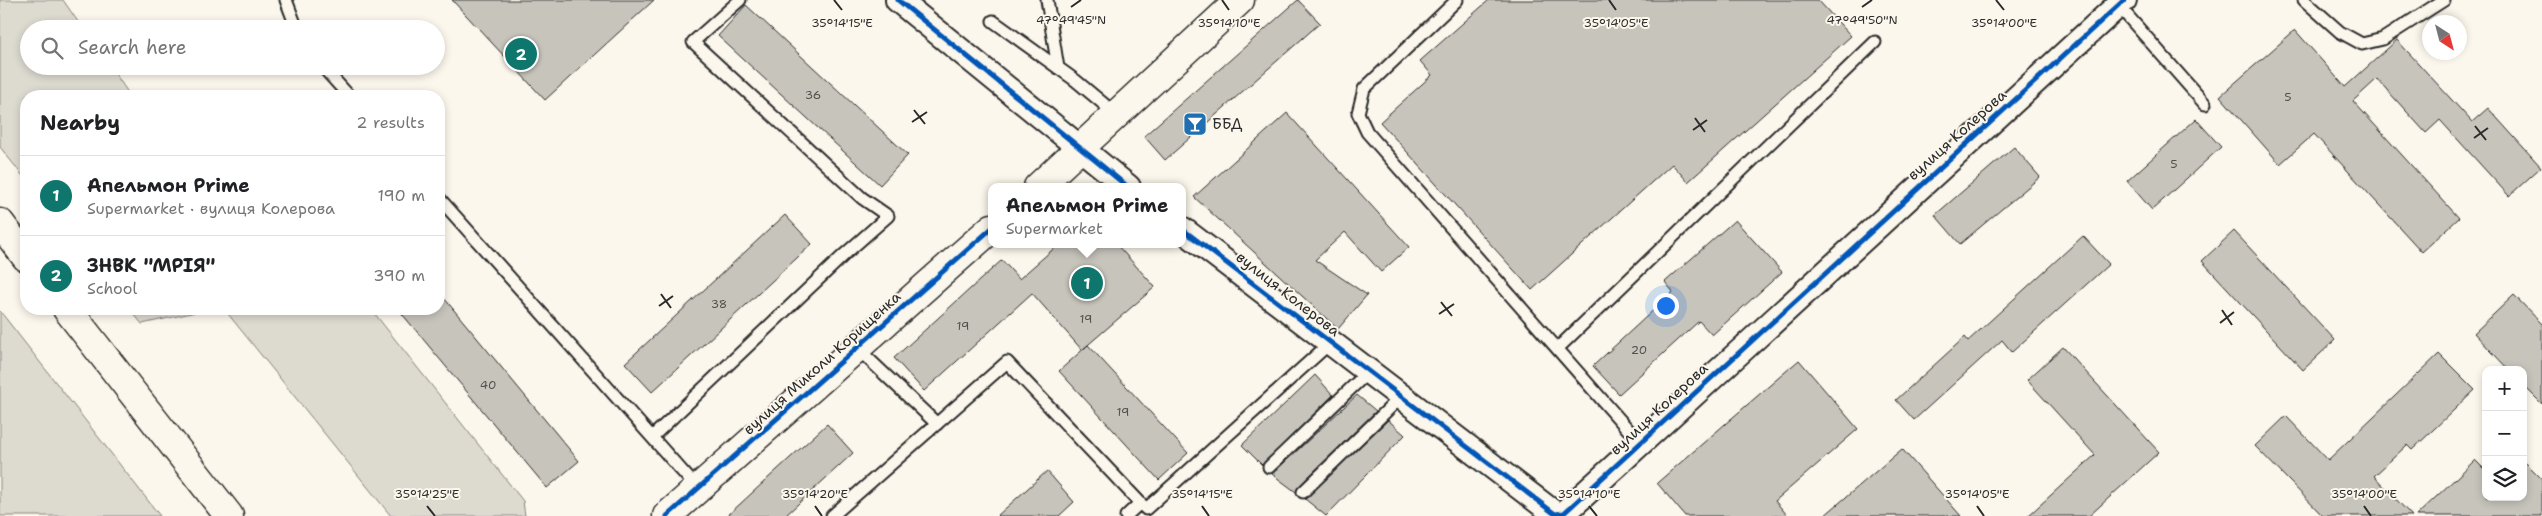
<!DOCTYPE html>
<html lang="en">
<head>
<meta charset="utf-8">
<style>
	body { margin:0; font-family:"Shantell Sans",sans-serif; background:#f6f6f6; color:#202124 }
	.controls { position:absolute; right:15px; bottom:15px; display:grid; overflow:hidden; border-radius:10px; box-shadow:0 2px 8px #0003 }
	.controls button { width:45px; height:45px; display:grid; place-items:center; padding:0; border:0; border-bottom:1px solid #e0e0e0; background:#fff; color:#202124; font:25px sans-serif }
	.compass { position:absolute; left:2422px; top:15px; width:45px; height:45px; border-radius:50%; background:#fff; box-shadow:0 2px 8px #0003; rotate:144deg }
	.you { position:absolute; left:1665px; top:305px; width:18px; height:18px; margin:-12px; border:4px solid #fff; border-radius:50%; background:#1a73e8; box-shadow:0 0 0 8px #1a73e833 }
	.badge { display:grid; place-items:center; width:32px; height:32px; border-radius:50%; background:#0f766e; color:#fff; font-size:16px; font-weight:700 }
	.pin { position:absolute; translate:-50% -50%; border:2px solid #fff; box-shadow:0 1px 5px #0006 }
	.popup { position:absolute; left:988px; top:183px; width:198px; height:65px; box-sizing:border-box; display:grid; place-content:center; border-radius:10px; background:#fff; filter:drop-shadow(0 1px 4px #0005); font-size:16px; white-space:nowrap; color:#757577 }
	.popup b { font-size:19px; color:#202124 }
	.popup::after { content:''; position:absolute; left:50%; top:100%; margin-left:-10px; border:10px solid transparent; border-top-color:#fff }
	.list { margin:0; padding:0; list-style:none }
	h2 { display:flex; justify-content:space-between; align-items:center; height:65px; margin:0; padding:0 20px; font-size:21px }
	h2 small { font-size:16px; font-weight:400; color:#757577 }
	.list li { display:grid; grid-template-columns:32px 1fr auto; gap:15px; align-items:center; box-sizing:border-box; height:80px; padding:0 20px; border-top:1px solid #e0e0e0 }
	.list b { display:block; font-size:19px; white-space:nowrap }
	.list p { margin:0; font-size:16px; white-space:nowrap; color:#757577 }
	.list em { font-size:16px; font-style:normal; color:#757577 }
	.icon { flex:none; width:28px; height:28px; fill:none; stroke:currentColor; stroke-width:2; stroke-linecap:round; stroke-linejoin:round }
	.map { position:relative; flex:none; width:2542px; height:516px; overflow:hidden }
	.search { position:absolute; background:#fff; box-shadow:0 2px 8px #0003; left:20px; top:20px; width:425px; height:55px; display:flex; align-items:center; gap:12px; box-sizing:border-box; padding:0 18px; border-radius:28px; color:#757577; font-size:19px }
	.panel { position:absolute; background:#fff; box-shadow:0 2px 8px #0003; left:20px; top:90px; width:425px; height:225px; border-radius:20px }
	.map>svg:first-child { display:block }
	.green { fill:#dddad0; stroke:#84827e }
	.building { fill:#c7c4bc; stroke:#2b2b2b }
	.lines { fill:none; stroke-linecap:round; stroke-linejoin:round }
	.service-casing { stroke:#2b2b2b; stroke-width:15 }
	.minor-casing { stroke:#2b2b2b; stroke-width:28 }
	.tertiary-casing { stroke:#2b2b2b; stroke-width:31 }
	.trunk-casing { stroke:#2b2b2b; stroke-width:31 }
	.service { stroke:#fbf7ec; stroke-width:11 }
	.minor { stroke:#fbf7ec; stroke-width:24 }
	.tertiary { stroke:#fbf7ec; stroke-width:28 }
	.trunk { stroke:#fbf7ec; stroke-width:28 }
	.cycleway-casing { stroke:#fbf7ec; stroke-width:8 }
	.cycleway { stroke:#0057b8; stroke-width:5 }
	.ticks { fill:none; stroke:#2b2b2b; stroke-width:2 }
	.labels { text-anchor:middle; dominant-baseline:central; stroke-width:4; stroke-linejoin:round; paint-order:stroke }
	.number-label { font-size:12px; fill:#52514f }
	.poi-label { font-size:15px; fill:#2b2b2b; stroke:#fbf7ec; text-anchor:start }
	.street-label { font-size:15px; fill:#2b2b2b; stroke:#fbf7ec }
	.ticks-label { font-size:12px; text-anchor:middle; fill:#2b2b2b; stroke:#fbf7ec; stroke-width:4; stroke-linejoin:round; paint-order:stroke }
</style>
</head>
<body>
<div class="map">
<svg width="2542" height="516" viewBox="0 0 2542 516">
	<rect width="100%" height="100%" fill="#fbf7ec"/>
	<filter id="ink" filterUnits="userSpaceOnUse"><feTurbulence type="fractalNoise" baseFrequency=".02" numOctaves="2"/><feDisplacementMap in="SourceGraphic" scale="10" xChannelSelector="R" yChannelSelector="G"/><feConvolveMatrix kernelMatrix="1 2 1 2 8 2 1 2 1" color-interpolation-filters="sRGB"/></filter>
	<g filter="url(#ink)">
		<path class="green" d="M 0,0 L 63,0 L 83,29 L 29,29 L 29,66 L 110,66 L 129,94 L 134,96 L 26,96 L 26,180 L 0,147 Z
			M 130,309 L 209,309 L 142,324 Z
			M 224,309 L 371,309 L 523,501 L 525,516 L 391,516 Z
			M 0,311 L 160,516 L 0,516 Z"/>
		<path class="building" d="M 452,0 L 654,0 L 545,100 Z
			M 1298,0 L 1320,23 L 1165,160 L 1144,136 Z
			M 1489,0 L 1818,0 L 1851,36 L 1688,182 L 1672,164 L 1532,290 L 1380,122 L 1432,75 L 1420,61 Z
			M 746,5 L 908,155 L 880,185 L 718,36 Z
			M 2295,30 L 2345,87 L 2397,40 L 2472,122 L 2488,108 L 2541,167 L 2509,196 L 2440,120 L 2426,133 L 2377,79 L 2353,101 L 2459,218 L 2422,252 L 2314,134 L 2280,164 L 2220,96 Z
			M 1287,113 L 1409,247 L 1381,272 L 1345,232 L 1315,260 L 1367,295 L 1338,329 L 1194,197 Z
			M 2196,119 L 2221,147 L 2152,210 L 2127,181 Z
			M 2014,147 L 2040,177 L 1960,244 L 1935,215 Z
			M 785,215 L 812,244 L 652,392 L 625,363 Z
			M 1735,220 L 1782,272 L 1712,335 L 1699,321 L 1619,394 L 1593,366 L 1673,292 L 1665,282 Z
			M 2234,231 L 2335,340 L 2303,370 L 2202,261 Z
			M 2083,236 L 2109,264 L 2012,352 L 2002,340 L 1914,420 L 1896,400 L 1965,337 L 1968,341 Z
			M 1059,244 L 1116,244 L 1155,287 L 1082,350 L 1032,293 L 924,391 L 894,358 L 1002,260 L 1019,279 Z
			M 439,292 L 579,461 L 547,488 L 398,309 L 439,309 Z
			M 2514,295 L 2542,324 L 2542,404 L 2523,385 L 2523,370 L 2509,370 L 2474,333 Z
			M 1088,345 L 1188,453 L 1159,480 L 1059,371 Z
			M 2063,347 L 2159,452 L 2089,516 L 2028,516 L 2095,455 L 2027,380 Z
			M 2439,354 L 2475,390 L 2412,450 L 2407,445 L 2374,476 L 2412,516 L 2323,516 L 2255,446 L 2286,416 L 2328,460 Z
			M 1799,360 L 1858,429 L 1775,501 L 1788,516 L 1685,516 L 1657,483 Z
			M 1315,375 L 1333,395 L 1262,465 L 1242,445 Z
			M 1357,395 L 1376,411 L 1298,487 L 1296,492 L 1272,474 Z
			M 1388,420 L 1405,435 L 1326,516 L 1305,499 Z
			M 827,424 L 853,453 L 785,516 L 727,516 Z
			M 1902,449 L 1961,516 L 1824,516 Z
			M 2475,460 L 2486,471 L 2486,497 L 2523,497 L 2523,460 L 2542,479 L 2542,516 L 2416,516 Z
			M 1047,471 L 1074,502 L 1059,516 L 997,516 Z"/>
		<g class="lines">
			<g class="service-casing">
				<path id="service" d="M 286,0 L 297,29
					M 1047,0 L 1058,68
					M 1457,0 L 1364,89 L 1358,113 L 1367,132 L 1640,443
					M 2304,0 L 2340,32 L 2362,44 L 2383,39 L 2444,0
					M 2118,5 L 2205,104
					M 993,21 L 1075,80 L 1117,115
					M 322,66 L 349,96
					M 439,198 L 698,489
					M 857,348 L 937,424
					M 1558,348 L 1875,42
					M 652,437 L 845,254 L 888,216 L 862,198 L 693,42 L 740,0
					M 1269,467 L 1368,372
					M 1303,492 L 1401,397
					M 832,516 L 1007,362 L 1146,509 L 1330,343
					M 1126,516 L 1140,503"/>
			</g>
			<g class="minor-casing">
				<path id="minor" d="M 898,0 L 1128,187
					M 1182,229 L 1555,514 L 1564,513 L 2124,0"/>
			</g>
			<g class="tertiary-casing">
				<path id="tertiary" d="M 1038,187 L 1240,0
					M 667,516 L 992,228"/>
			</g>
			<g class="trunk-casing">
				<path id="trunk" d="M 0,223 L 26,257
					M 67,309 L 229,516"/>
			</g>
			<use href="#service" class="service"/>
			<use href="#minor" class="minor"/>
			<use href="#tertiary" class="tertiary"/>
			<use href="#trunk" class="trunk"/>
			<g class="cycleway-casing">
				<path id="cycleway" d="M 898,0 L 1128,187
					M 1182,229 L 1555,514 L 1564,513 L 2124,0
					M 667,516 L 992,228"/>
			</g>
			<use href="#cycleway" class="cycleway"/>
		</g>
	</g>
	<path class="ticks" d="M 834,0 L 842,10M 1222,0 L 1229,10M 1609,0 L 1616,10M 1996,0 L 2004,10M 1071,7 L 1081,0M 1862,7 L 1872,0M 914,110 L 925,124M 1695,118 L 1705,132M 912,122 L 927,112M 2475,126 L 2486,140M 1693,130 L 1707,120M 2474,138 L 2488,128M 661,294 L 671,308M 1441,302 L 1452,316M 659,306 L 673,296M 2222,310 L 2232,325M 1439,314 L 1454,304M 2220,323 L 2234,312M 427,506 L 435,516M 815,506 L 822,516M 1202,506 L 1209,516M 1589,506 L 1597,516M 1977,506 L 1984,516M 2364,506 L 2371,516"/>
	<defs>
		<g id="bar-square" transform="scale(1.25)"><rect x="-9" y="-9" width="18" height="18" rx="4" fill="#1f6fb2" stroke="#fbf7ec"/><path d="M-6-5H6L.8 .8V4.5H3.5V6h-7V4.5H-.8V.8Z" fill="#fff"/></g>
	</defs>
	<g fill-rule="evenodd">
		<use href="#bar-square" x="1195" y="124"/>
	</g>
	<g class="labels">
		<g class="number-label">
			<text x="813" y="95">36</text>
			<text x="2288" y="97">5</text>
			<text x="2174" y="164">5</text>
			<text x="719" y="304">38</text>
			<text x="1086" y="319">19</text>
			<text x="963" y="326">19</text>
			<text x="1639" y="350">20</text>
			<text x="488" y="385">40</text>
			<text x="1123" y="412">19</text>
		</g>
		<g class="poi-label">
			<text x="1212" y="124">ББД</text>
		</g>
		<g class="street-label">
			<text transform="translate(1957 135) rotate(-42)">вулиця Колерова</text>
			<text transform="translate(1288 294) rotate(38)">вулиця Колерова</text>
			<text transform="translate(822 363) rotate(-42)">вулиця Миколи Корищенка</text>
			<text transform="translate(1659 409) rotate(-43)">вулиця Колерова</text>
		</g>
	</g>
	<g class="ticks-label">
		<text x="1071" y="24">47°49'45"N</text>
		<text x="1862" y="24">47°49'50"N</text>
		<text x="842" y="27">35°14'15"E</text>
		<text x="1229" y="27">35°14'10"E</text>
		<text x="1616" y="27">35°14'05"E</text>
		<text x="2004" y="27">35°14'00"E</text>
		<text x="427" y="498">35°14'25"E</text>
		<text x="815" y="498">35°14'20"E</text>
		<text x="1202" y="498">35°14'15"E</text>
		<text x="1589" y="498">35°14'10"E</text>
		<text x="1977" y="498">35°14'05"E</text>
		<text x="2364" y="498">35°14'00"E</text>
	</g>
</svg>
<div class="controls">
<button>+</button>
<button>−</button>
<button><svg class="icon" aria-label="layers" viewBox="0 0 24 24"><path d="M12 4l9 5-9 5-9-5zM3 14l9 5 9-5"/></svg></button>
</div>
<svg class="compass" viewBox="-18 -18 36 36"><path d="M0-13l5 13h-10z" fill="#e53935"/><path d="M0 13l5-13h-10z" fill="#757577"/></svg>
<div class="you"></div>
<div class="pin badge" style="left:1087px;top:283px">1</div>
<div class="popup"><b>Апельмон Prime</b>Supermarket</div>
<div class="pin badge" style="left:521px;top:54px">2</div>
<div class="search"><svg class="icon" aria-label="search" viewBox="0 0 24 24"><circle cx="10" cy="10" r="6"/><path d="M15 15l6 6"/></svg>Search here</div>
<section class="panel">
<h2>Nearby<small>2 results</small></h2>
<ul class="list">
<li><span class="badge">1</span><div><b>Апельмон Prime</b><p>Supermarket · вулиця Колерова</p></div><em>190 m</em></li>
<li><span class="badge">2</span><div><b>ЗНВК &quot;МРІЯ&quot;</b><p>School</p></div><em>390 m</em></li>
</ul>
</section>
</div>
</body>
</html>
